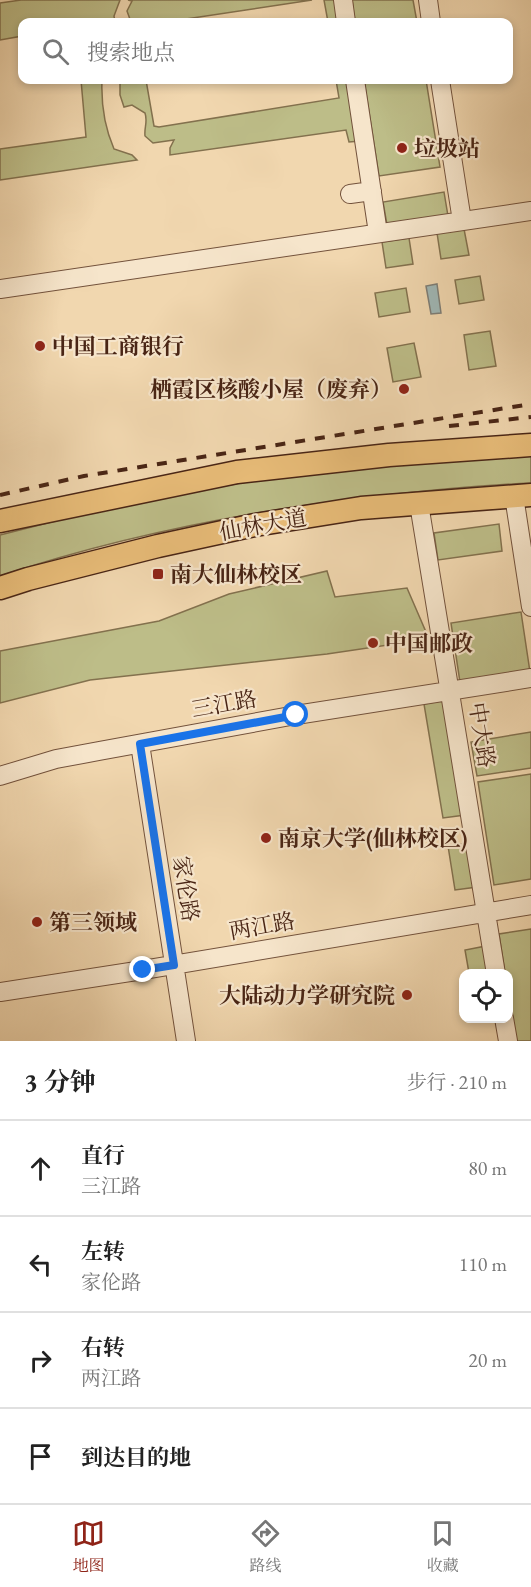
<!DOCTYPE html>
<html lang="zh">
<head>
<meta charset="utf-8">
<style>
	body { margin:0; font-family:"EB Garamond","Noto Serif SC",serif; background:#f2f2f2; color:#222 }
	.controls { position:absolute; right:18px; bottom:18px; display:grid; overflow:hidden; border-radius:12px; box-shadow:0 3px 9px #0003 }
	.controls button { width:54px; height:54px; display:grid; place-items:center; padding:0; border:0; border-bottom:2px solid #e0e0e0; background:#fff; color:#222; font:30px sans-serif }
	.stop { position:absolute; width:18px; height:18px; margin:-14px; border:4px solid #1a73e8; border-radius:50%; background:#fff }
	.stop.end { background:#1a73e8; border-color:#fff; box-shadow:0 2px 6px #0008 }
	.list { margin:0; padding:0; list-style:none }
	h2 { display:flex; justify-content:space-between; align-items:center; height:78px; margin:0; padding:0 24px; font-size:26px }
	h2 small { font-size:20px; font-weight:400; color:#767676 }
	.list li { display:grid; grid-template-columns:39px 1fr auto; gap:18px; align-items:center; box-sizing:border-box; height:96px; padding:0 24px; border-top:2px solid #e0e0e0 }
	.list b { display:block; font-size:22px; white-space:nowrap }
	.list p { margin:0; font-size:20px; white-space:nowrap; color:#767676 }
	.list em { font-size:20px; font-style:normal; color:#767676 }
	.icon { flex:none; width:33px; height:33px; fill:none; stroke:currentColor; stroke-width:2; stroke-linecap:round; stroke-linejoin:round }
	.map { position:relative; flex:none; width:531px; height:1041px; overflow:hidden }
	.search { position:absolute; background:#fff; box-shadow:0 3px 9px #0003; left:18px; right:18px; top:18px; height:66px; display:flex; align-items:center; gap:15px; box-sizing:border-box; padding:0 21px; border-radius:12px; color:#767676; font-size:22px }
	.sheet { height:462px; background:#fff }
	nav { display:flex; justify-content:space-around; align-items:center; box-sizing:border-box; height:84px; border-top:2px solid #e0e0e0; background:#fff; font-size:16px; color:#767676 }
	nav a { display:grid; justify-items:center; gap:3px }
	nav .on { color:#8f2418 }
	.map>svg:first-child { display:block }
	.green { fill:#bdbd88; stroke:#83714e; stroke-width:1.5 }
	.water { fill:#9fb7b6; stroke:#7d7d76; stroke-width:1.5 }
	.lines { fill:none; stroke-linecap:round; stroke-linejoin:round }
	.minor-casing { stroke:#73523c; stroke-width:20 }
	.major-casing { stroke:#492515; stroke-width:25 }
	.minor { stroke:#f6e5cb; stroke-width:18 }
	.major { stroke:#e8bc78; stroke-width:22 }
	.rail { stroke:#492515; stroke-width:4; stroke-dasharray:10 10; stroke-linecap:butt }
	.route { stroke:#1a73e8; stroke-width:8 }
	.poi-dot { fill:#8f2418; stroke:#f6e5cb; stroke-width:2 }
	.labels { text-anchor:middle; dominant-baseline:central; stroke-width:4.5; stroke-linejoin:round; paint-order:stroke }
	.poi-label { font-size:22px; font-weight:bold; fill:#492515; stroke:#f6e5cb; text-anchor:start }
	.street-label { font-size:22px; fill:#492515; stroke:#f6e5cb }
</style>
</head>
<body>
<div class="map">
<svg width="531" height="1041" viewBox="0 0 531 1041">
	<rect width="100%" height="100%" fill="#f1d7af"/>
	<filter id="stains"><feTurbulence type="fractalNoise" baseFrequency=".00333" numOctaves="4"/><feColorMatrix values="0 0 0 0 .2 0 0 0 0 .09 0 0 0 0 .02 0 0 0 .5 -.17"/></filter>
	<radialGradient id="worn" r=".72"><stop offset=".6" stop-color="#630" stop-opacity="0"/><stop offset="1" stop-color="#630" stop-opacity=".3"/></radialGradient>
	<path class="green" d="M 21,0 L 120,0 L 114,16 L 115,22 L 22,22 L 22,36 L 0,40 L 0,3 Z
		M 128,0 L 312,0 L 166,22 L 131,22 L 127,11 L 132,1 Z
		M 324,0 L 338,0 L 342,22 L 328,22 Z
		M 352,0 L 413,0 L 417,22 L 355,22 Z
		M 81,80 L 102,80 C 101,104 104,126 114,149 L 132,155 L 137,160 L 0,180 L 0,149 L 86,137 Z
		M 120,80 L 146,80 L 154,126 L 159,127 L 339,98 L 336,80 L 351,80 L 360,141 L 349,142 L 346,130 L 170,155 L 170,148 L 174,140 L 153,143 L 145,136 C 144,127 148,122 145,113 L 132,105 L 124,107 L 120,95 Z
		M 364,80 L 426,80 L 440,167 L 379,176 Z
		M 444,192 L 448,216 L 387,225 L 383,202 Z
		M 464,229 L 469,255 L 441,259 L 437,233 Z
		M 409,238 L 413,264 L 386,268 L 382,242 Z
		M 480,276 L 484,300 L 459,304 L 455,280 Z
		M 406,288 L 410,312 L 379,317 L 375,293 Z
		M 490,331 L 496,366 L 469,370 L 464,335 Z
		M 414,343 L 421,377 L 393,382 L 387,348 Z
		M 531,456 L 531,483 C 477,485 422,491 368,497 C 243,512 120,536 0,576 L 0,535 C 125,502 252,478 381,463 C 430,458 481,458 531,456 Z
		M 499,524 L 502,551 L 438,560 L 434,533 Z
		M 327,571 L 335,597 L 407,588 L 429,639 L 327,654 L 90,680 L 0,703 L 0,651 L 159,621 L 229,594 Z
		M 521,612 L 530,672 L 460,682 L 451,623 Z
		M 446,700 L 465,815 L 443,818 L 424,704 Z
		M 531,732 L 531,768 L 477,776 L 471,742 Z
		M 531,774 L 531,879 L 494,885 L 478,782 Z
		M 470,843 L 477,887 L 455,890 L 448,846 Z
		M 531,929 L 531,1041 L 516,1041 L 509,994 L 508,974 L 505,973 L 499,934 Z
		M 486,946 L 490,973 L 469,973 L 465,950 Z"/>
	<path class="water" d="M 437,284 L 441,313 L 431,314 L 426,286 Z"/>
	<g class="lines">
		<g class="minor-casing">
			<path id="minor" d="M 343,0 L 346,22
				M 428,0 L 431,22
				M 355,80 L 378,233
				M 440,80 L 462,221
				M 350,194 L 372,191
				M 0,289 L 531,211
				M 514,496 L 531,607
				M 419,504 L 496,974
				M 140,744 L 186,1041
				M 0,776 L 56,759 L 99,751 L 296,715 L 531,678
				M 0,992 L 143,970 L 531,905
				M 504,1018 L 508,1041"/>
		</g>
		<g class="major-casing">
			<path id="major" d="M 0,521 L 237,472 L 389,455 L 531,445
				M 0,588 L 28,579 L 158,546 L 255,525 L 361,508 L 531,495"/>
		</g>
		<use href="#minor" class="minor"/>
		<use href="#major" class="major"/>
		<path class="rail" d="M 449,426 L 531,417
			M 0,495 L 84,476 L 531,404"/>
	</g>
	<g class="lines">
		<path class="route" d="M 143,970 L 174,965 L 140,744 L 296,715"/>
	</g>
	<g class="poi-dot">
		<circle cx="402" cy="148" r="6"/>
		<circle cx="40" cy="346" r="6"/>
		<circle cx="404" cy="389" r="6"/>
		<rect x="152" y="568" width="12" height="12" rx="3"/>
		<circle cx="373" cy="643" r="6"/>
		<circle cx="266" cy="838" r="6"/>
		<circle cx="37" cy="922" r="6"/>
		<circle cx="407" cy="995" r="6"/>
	</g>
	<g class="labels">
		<g class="poi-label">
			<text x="414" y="148">垃圾站</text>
			<text x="52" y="346">中国工商银行</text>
			<text x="392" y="389" text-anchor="end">栖霞区核酸小屋（废弃）</text>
			<text x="170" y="574">南大仙林校区</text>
			<text x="385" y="643">中国邮政</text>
			<text x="278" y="838">南京大学(仙林校区)</text>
			<text x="49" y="922">第三领域</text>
			<text x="395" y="995" text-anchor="end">大陆动力学研究院</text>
		</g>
		<g class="street-label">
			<text transform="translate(263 525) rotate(-10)">仙林大道</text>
			<text transform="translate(224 704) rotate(-10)">三江路</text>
			<text transform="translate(482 735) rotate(81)">中大路</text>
			<text transform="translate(186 889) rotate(81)">家伦路</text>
			<text transform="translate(262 926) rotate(-10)">两江路</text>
		</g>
	</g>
	<rect width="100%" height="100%" filter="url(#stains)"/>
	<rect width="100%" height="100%" fill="url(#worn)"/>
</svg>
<div class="controls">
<button><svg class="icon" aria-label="locate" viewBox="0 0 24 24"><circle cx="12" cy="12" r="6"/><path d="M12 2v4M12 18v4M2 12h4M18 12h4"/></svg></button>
</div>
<div class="stop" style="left:296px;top:715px"></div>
<div class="stop end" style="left:143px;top:970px"></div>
<div class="search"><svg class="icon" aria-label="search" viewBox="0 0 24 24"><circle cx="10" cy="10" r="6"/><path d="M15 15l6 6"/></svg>搜索地点</div>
</div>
<section class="sheet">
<h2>3 分钟<small>步行 · 210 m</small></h2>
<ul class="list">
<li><svg class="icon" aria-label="ahead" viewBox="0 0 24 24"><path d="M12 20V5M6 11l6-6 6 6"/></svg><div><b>直行</b><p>三江路</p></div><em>80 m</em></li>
<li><svg class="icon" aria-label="left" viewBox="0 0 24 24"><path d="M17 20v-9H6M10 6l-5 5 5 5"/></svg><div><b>左转</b><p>家伦路</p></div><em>110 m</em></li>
<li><svg class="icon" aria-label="right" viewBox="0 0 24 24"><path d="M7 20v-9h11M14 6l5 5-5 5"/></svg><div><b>右转</b><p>两江路</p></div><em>20 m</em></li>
<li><svg class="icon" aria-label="arrive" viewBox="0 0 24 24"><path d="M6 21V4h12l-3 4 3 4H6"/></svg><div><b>到达目的地</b></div></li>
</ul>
</section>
<nav>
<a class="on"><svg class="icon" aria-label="map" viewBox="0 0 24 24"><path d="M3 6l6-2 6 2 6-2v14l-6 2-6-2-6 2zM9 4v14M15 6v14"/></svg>地图</a>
<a><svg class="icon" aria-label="directions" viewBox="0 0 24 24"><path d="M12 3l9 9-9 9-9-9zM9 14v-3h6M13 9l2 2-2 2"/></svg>路线</a>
<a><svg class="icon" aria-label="saved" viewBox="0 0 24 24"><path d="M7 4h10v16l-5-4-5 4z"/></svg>收藏</a>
</nav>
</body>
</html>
